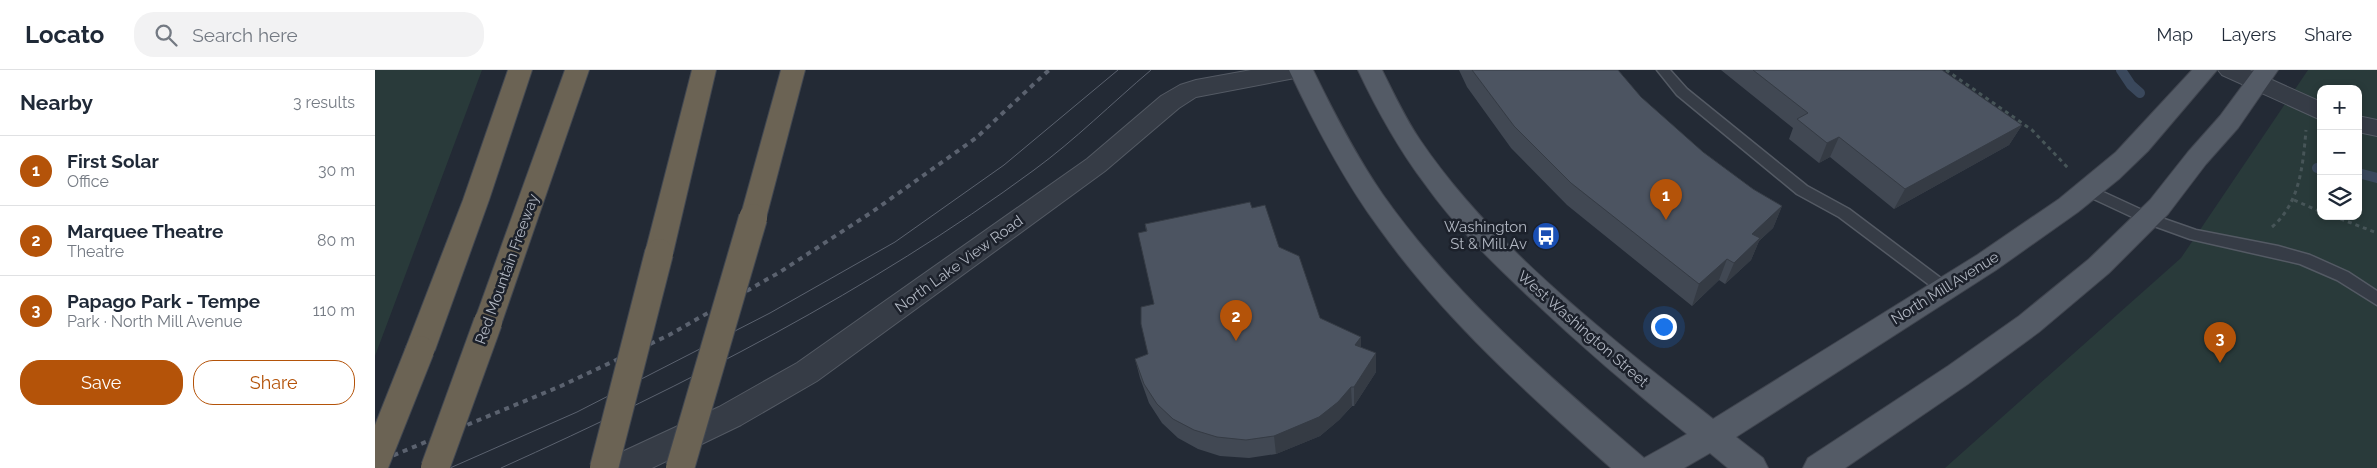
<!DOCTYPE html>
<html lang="en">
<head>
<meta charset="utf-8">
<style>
	body { margin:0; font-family:Raleway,sans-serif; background:#f2f2f3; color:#1f2937 }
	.controls { position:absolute; right:15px; top:15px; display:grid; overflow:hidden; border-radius:10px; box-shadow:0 2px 8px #0003 }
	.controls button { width:45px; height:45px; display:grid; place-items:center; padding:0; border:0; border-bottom:1px solid #e0e1e3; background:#fff; color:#1f2937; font:25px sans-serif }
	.you { position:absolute; left:1288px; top:256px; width:18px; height:18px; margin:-12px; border:4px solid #fff; border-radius:50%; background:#1a73e8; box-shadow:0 0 0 8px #1a73e833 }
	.badge { display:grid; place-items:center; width:32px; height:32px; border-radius:50%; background:#b45309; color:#fff; font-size:16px; font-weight:700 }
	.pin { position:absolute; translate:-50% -41px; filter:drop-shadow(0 1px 2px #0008) }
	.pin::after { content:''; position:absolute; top:26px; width:18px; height:15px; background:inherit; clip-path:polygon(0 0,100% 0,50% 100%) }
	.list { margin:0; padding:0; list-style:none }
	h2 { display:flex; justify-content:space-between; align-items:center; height:65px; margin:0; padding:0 20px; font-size:21px }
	h2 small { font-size:16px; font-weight:400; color:#747a83 }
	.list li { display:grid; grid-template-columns:32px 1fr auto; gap:15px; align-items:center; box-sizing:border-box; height:70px; padding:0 20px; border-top:1px solid #e0e1e3 }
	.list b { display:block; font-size:19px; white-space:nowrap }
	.list p { margin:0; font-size:16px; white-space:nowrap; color:#747a83 }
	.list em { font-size:16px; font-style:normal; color:#747a83 }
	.actions { display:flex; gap:10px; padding:15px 20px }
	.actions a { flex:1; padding:11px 0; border:1px solid #b45309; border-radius:20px; text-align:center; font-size:18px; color:#b45309 }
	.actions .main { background:#b45309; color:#fff }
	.icon { flex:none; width:28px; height:28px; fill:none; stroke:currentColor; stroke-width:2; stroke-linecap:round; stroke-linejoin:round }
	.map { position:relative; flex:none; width:2002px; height:398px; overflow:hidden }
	header { display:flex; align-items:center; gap:30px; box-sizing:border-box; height:70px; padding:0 25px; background:#fff; border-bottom:1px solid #e0e1e3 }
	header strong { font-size:24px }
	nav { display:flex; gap:28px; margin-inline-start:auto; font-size:18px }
	.search { width:350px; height:45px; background:#f2f2f3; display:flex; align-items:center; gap:12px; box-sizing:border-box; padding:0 18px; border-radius:20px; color:#747a83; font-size:19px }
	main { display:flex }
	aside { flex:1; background:#fff }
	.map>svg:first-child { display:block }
	.green { fill:#293a3a; fill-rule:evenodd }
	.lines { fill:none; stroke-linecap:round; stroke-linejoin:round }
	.stream { stroke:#3a485c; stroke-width:10 }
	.service-casing { stroke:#545a64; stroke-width:3 }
	.minor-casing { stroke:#545a64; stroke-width:2 }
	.tertiary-casing { stroke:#545a64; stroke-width:2 }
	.primary-casing { stroke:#40454f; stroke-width:2 }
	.motorway-casing { stroke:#414751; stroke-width:2 }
	.path { stroke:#475558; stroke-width:3; stroke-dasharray:4 4; stroke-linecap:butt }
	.service { fill:#363c46; fill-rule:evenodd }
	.minor { fill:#363c46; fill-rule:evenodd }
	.tertiary { fill:#363c46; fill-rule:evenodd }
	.primary { fill:#545b66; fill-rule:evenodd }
	.motorway { fill:#6b6354; fill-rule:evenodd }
	.tram { stroke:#5b626f; stroke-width:1 }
	.rail { stroke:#5b626f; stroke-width:4; stroke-dasharray:5 5; stroke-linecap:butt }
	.motorway-bridge-casing { stroke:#414751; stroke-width:30; stroke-linecap:butt }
	.motorway-bridge { stroke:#6b6354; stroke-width:28 }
	.wall { fill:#414853 }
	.shaded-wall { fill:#353b44 }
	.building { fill:#4c5461; stroke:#353b44 }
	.labels { text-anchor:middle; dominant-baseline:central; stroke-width:5; stroke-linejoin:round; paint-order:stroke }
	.poi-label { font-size:15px; fill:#b1b7c2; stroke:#1c212b; text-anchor:end }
	.street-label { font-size:15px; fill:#b1b7c2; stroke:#1c212b }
</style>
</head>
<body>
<header>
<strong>Locato</strong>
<div class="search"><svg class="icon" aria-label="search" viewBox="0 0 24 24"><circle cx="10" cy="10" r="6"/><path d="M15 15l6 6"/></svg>Search here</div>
<nav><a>Map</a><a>Layers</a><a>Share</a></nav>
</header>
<main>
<aside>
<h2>Nearby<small>3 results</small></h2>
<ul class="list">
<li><span class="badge">1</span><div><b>First Solar</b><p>Office</p></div><em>30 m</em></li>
<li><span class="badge">2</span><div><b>Marquee Theatre</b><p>Theatre</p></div><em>80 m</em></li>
<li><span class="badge">3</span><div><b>Papago Park - Tempe</b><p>Park · North Mill Avenue</p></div><em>110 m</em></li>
</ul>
<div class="actions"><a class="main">Save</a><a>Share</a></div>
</aside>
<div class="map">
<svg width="2002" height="398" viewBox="0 0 2002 398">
	<rect width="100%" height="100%" fill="#232a35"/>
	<path class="green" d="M 0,0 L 107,0 L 0,286 Z
		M 1933,0 L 2002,0 L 2002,398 L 1570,398 L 1806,188 ZM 1946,19 L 1983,19 L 1983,146 L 1946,146 Z"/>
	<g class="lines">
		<path class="stream" d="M 1746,0 L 1756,15 L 1765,23
			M 1942,98 L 1946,99
			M 1983,103 L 2002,108"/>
		<g class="service-casing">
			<path id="service" d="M 1282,0 L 1295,0 L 1312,19 L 1432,116 L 1474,139 L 1575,215 L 1578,219 L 1575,223 L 1570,225 L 1565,223 L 1464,147 L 1422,124 L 1302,25 Z
				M 1713,115 L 1778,145 L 1821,160 L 1903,176 L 1935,185 L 1973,202 L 2002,221 L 2002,235 L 1962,210 L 1925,194 L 1815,169 L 1768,152 L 1708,124 L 1706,120 L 1708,116 Z"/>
		</g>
		<g class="minor-casing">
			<path id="minor" d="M 1843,0 L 1875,0 L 1946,32 L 1946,50 L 1847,5 Z
				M 1983,46 L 2002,50 L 2002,66 L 1983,62 Z"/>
		</g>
		<g class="tertiary-casing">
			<path id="tertiary" d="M 876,0 L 932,0 L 928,5 L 920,8 L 821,27 L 804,38 L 730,101 L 442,311 L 366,355 L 277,398 L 229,398 L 234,388 L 344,337 L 422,293 L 712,89 L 786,26 L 805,15 L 821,10 Z"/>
		</g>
		<g class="primary-casing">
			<path id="primary" d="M 914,0 L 938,0 C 959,43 981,86 1008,125 C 1080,227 1176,308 1269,388 L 1312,364 C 1257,320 1204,274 1152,225 C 1116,191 1079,155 1050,114 C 1023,78 1002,40 983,0 L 1007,0 C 1019,24 1030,48 1045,70 C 1118,178 1236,268 1338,349 L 1602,185 L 1684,129 L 1741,82 L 1817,0 L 1842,0 L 1773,81 L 1744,109 L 1703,142 L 1621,200 L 1361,367 L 1388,388 L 1393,398 L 1353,398 L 1335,383 L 1309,398 L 1236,398 C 1153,324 1069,249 1004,158 C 968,109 940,55 914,0 Z
				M 1879,0 L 1903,0 L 1863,58 L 1831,94 L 1793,144 L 1734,203 L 1664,262 L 1593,314 L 1470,398 L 1428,398 L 1433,388 L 1573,296 L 1644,246 L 1714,189 L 1775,130 L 1813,82 L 1845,46 Z"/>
		</g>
		<g class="motorway-casing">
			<path id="motorway" d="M 133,0 L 157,0 L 114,130 L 60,280 L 55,288 L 45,292 L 35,288 L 30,280 L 88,130 Z
				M 190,0 L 214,0 L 127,252 L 123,260 L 113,263 L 103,260 L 99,252 Z
				M 317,0 L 341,0 L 298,183 L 294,190 L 284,193 L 274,190 L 270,183 Z
				M 406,0 L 430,0 L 391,148 L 387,155 L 378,158 L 369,155 L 365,148 Z"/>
		</g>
		<path class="path" d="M 1571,0 L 1657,60 L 1694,99
			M 1919,130 L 1946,142
			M 1958,146 L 2002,163
			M 1897,157 C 1925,133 1928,95 1931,60"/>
		<use href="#service" class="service"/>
		<use href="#minor" class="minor"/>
		<use href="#tertiary" class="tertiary"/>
		<use href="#primary" class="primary"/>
		<use href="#motorway" class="motorway"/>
		<path class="tram" d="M 75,398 L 202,342 L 395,243 L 520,172 L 629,95 L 743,0
			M 126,398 C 312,314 495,221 659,100 C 700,70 737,33 776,0"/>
		<path class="rail" d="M 0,393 L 186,316 L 294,265 L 405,202 L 497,142 L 601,68 L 674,0"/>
		<g class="motorway-bridge-casing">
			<path id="motorway-bridge" d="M 0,393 L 45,280
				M 60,398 L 113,252
				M 229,398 L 284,183
				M 305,398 L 378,148"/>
		</g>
		<use href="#motorway-bridge" class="motorway-bridge"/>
	</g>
	<path class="wall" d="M 1084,0 L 1243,0 L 1266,27 L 1328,82 L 1378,119 L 1407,136 L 1398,158 L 1384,171 L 1376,190 L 1350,214 L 1344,210 L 1317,236 L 1192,135 L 1136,78 L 1092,17 Z
		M 1346,0 L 1567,0 L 1647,55 L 1634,75 L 1519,139 L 1455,87 L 1444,93 L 1414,69 L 1418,58 Z
		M 877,138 L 904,177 L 945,248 L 986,278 L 1001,302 L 979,336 L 977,336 L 964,350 L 945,366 L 901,384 L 874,388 L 845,386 L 823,379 L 803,368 L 787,353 L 774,333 L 765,308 L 760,289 L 773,284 L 779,234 L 771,161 L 770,154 Z"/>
	<path class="shaded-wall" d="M 1647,55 L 1634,75 L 1519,139 L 1530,119 Z
		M 1464,67 L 1455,87 L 1444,93 L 1452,73 Z
		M 1407,136 L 1398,158 L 1384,171 L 1376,190 L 1350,214 L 1359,193 L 1377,164 Z
		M 1352,189 L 1344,210 L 1317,236 L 1324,214 Z
		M 986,267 L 986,286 L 980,275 Z
		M 1001,283 L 1001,302 L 979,336 L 979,317 Z
		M 976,317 L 977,336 L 964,350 L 945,366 L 901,384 L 899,366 Z"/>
	<path class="building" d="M 1097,0 L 1243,0 L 1266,27 L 1328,82 L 1378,119 L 1407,136 L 1377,164 L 1385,168 L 1359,193 L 1352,189 L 1324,214 L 1196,113 L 1139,56 Z
		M 1378,0 L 1567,0 L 1647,55 L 1530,119 L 1464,67 L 1452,73 L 1422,49 L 1433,43 Z
		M 875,132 L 877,138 L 890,135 L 904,177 L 924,186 L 945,248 L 986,267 L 980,275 L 1001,283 L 979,317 L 976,317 L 963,332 L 944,347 L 899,366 L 871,370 L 842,367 L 819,360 L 798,349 L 782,334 L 769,314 L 760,289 L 773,284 L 766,254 L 766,237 L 779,234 L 763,163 L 772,161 L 770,154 Z"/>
	<defs>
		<g id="bus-disc" transform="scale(1.4375)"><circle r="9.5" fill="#1a4fb4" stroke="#1c212b"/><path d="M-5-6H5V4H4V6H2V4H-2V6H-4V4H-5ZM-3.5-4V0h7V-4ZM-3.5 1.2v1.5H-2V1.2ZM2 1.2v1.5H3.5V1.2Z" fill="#fff"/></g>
	</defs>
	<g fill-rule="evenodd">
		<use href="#bus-disc" x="1171" y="166"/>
	</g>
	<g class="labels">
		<g class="poi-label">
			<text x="1152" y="157">Washington<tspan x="1152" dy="17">St &amp; Mill Av</tspan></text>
		</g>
		<g class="street-label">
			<text transform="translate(584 194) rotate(-36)">North Lake View Road</text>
			<text transform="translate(132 199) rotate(-70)">Red Mountain Freeway</text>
			<text transform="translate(1570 218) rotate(-32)">North Mill Avenue</text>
			<text transform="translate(1208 259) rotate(41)">West Washington Street</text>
		</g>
	</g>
</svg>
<div class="controls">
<button>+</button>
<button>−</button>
<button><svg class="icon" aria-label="layers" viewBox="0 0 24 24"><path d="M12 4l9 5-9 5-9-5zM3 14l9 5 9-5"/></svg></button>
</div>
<div class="you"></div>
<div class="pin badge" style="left:1291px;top:150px">1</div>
<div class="pin badge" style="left:861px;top:271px">2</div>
<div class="pin badge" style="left:1845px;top:293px">3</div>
</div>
</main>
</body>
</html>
